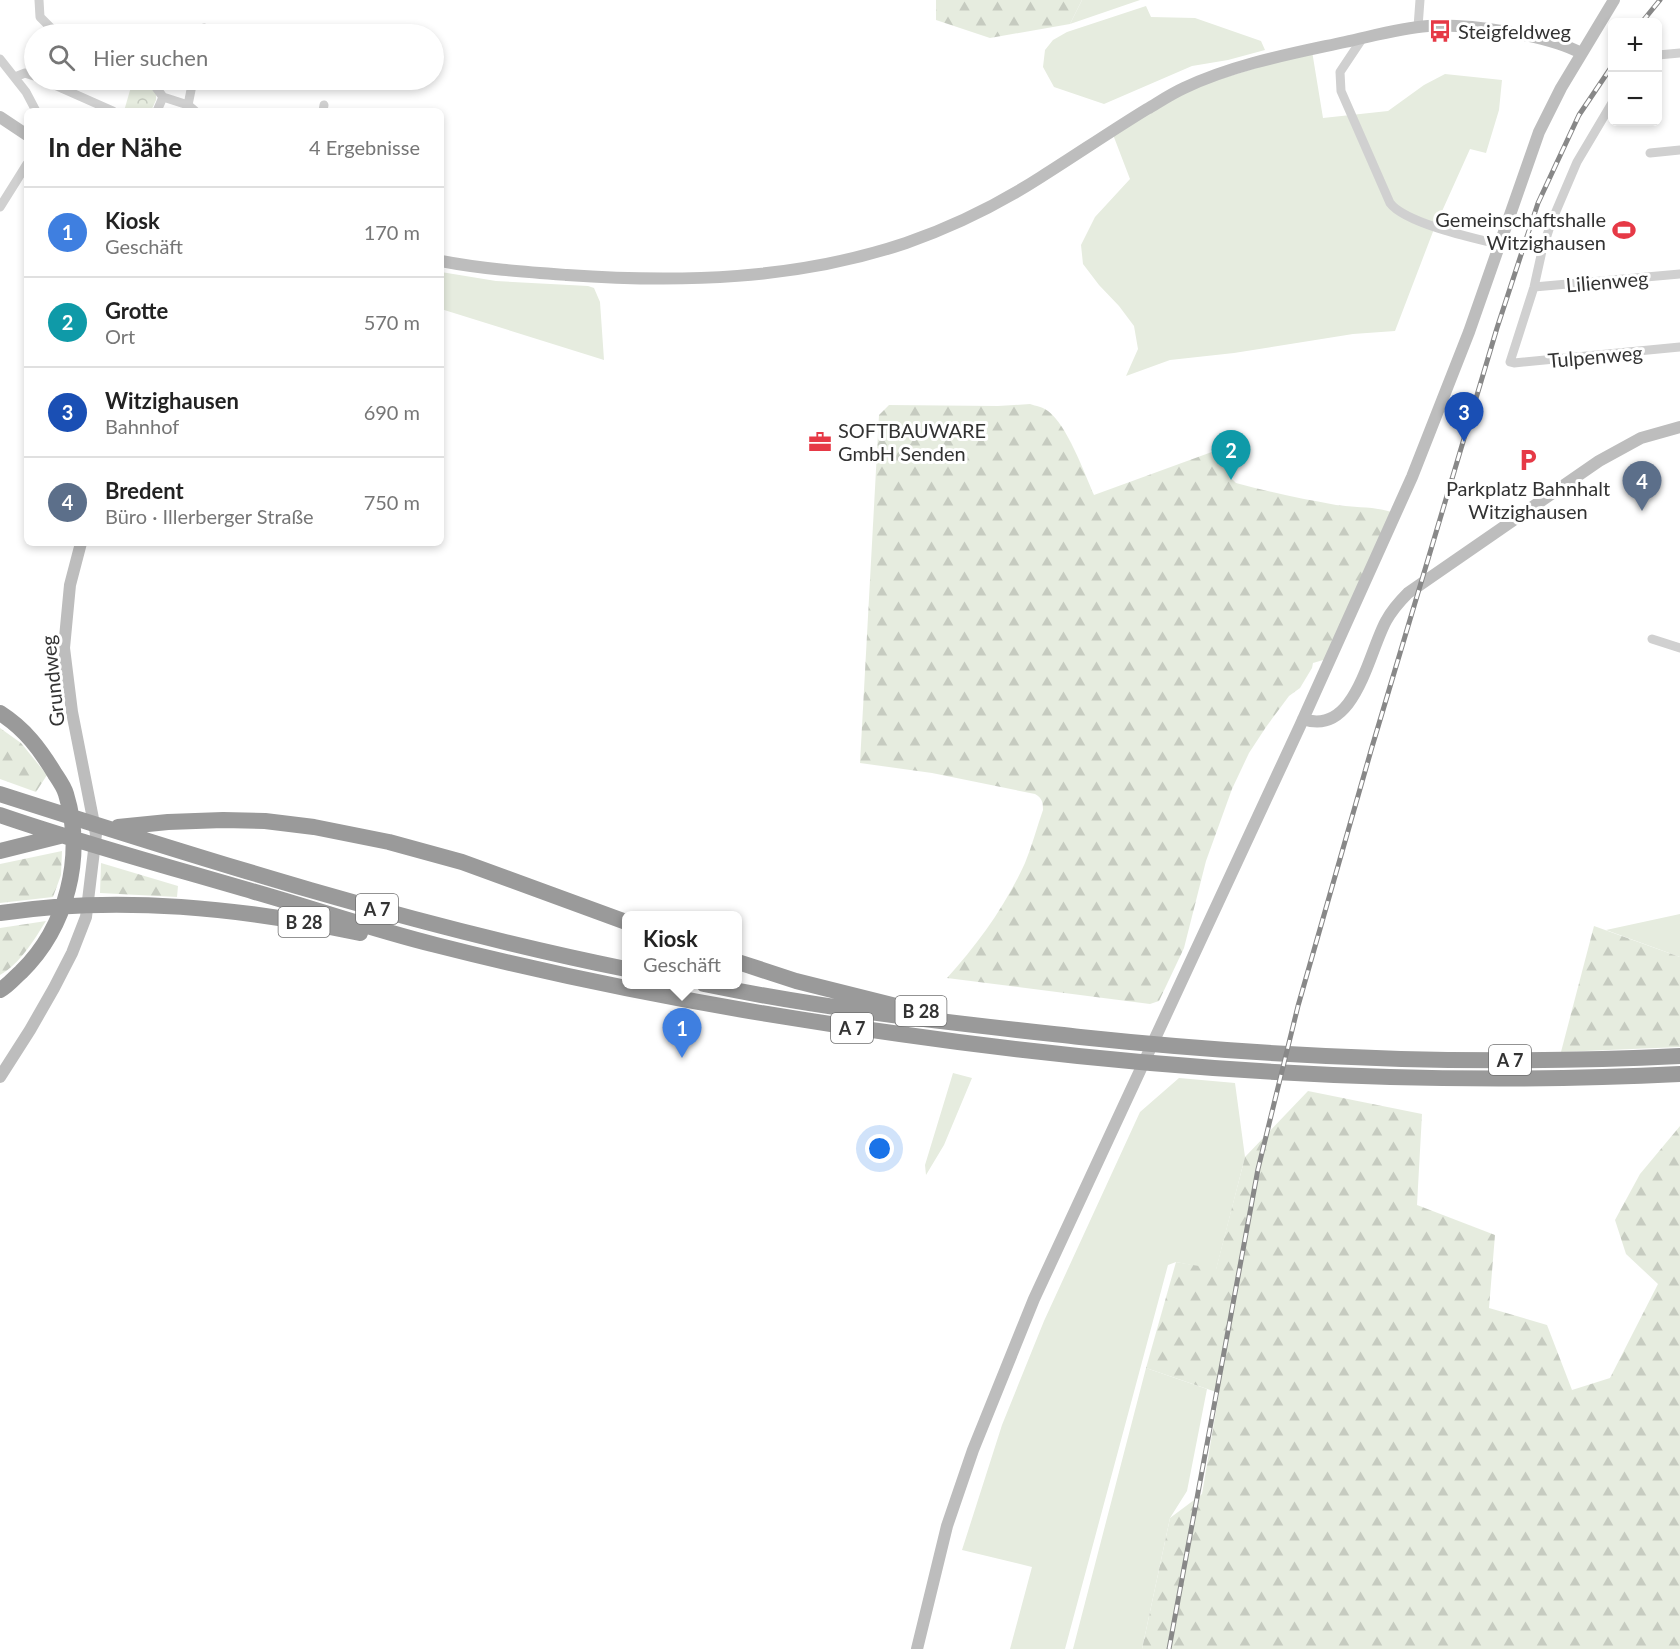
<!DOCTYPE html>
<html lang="de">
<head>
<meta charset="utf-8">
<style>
	body { margin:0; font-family:Lato,sans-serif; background:#f6f6f6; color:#222 }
	.controls { position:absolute; right:18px; top:18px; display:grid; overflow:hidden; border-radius:9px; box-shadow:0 3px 9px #0003 }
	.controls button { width:54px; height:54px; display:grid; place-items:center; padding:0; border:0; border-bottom:2px solid #e0e0e0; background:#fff; color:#222; font:30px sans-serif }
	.you { position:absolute; left:880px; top:1149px; width:21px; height:21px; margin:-15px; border:4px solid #fff; border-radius:50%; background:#1a73e8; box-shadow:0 0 0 9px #1a73e833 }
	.badge { display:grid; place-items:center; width:39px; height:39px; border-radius:50%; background:#e63946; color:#fff; font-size:20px; font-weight:700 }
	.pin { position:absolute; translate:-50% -50px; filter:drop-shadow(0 2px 3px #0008) }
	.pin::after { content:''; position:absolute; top:32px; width:21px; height:18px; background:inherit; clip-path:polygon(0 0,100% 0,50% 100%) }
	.popup { position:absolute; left:622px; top:911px; width:120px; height:78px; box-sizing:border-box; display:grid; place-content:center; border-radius:9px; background:#fff; filter:drop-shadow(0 2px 4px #0005); font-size:20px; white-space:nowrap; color:#767676 }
	.popup b { font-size:22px; color:#222 }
	.popup::after { content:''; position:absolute; left:50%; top:100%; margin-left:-12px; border:12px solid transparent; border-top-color:#fff }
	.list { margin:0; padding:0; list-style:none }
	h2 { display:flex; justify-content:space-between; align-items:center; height:78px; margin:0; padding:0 24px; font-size:26px }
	h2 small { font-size:20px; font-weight:400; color:#767676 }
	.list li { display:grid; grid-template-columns:39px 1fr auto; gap:18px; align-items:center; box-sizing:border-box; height:90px; padding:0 24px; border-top:2px solid #e0e0e0 }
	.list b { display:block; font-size:22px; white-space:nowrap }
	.list p { margin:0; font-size:20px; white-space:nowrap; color:#767676 }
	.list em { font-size:20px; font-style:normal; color:#767676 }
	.icon { flex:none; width:33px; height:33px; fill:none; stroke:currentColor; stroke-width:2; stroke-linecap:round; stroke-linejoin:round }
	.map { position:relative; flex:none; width:1680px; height:1649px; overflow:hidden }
	.search { position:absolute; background:#fff; box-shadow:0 3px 9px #0003; left:24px; top:24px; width:420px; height:66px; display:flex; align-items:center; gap:15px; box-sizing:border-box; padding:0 21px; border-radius:33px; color:#767676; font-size:22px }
	.panel { position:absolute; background:#fff; box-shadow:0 3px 9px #0003; left:24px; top:108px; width:420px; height:438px; border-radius:9px }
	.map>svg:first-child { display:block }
	.green { fill:#e6ecdf }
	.forest { fill:url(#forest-firs) }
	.park { fill:url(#park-crowns) }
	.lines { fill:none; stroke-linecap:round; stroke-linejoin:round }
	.street { stroke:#d0d0d0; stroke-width:9 }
	.secondary { stroke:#bdbdbd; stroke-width:12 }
	.highway { stroke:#9a9a9a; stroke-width:16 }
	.rail-casing { stroke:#888; stroke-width:5 }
	.rail { stroke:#fff; stroke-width:3; stroke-dasharray:9; stroke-linecap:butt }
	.labels { text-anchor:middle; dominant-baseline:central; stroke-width:6; stroke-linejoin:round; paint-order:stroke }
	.shield { fill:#fff; stroke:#707070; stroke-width:1.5 }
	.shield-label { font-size:18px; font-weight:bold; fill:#333 }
	.poi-label { font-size:20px; fill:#333; stroke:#fff; text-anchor:start }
	.street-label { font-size:20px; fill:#333; stroke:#fff }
</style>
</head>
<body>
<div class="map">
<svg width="1680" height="1649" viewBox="0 0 1680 1649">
	<defs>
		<pattern id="forest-firs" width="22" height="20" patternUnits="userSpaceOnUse" patternTransform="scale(1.5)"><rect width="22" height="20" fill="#e6ecdf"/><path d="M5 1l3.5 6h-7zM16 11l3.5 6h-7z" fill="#c6cbc0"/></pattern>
		<pattern id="park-crowns" width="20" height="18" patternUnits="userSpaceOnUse" patternTransform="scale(1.5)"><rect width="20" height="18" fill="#e6ecdf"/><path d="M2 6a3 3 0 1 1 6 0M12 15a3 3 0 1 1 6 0" fill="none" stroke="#c6cbc0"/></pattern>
	</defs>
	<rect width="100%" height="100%" fill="#fff"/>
	<path class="green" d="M 1082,0 L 1140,0 L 1070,24 Z
		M 1146,6 L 1151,17 L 1195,18 L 1261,41 L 1265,50 L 1228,60 L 1192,66 L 1104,104 L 1054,87 L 1043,67 L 1045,50 L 1053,40 L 1067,32 Z
		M 1312,51 L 1323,118 L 1388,111 L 1424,85 L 1445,74 L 1502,80 L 1499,110 L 1486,153 L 1470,149 L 1434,229 L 1395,331 L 1353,334 L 1234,353 L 1170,360 L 1126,376 L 1138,349 L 1134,326 L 1119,306 L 1099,285 L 1083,264 L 1081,245 L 1095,217 L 1130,179 L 1112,132 L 1184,90 Z
		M 441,272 L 496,281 L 588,286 L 594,288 L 600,302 L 604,360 L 441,309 Z
		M 1680,914 L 1680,957 L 1606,930 Z
		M 953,1073 L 972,1078 L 944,1145 L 926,1175 L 925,1165 Z
		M 1179,1078 L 1235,1083 L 1245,1157 L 1216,1270 L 1176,1262 L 1168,1265 L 1065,1649 L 1010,1649 L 1032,1567 L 962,1550 L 1002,1425 L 1044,1321 L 1140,1112 Z
		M 1146,1368 L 1207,1389 L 1187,1491 L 1170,1518 L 1142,1649 L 1073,1649 Z"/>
	<path class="forest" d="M 936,0 L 1082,0 L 1070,24 L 990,38 L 936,20 Z
		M 1030,404 C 1036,406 1043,407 1048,411 C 1067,425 1084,472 1094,495 L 1220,449 L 1224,451 L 1231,478 L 1236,483 C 1269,492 1302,499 1336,505 C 1357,508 1374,506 1395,513 L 1330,658 L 1313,663 L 1312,668 L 1300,688 L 1289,696 L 1266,727 L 1249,753 L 1232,789 L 1206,861 L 1184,948 L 1159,1001 L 1150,1004 L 947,978 C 978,944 1006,905 1025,863 C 1032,846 1037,827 1043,810 C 1043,802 1042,798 1035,794 L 932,773 L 860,763 L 879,415 L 889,405 L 998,406 Z
		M 0,728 L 21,743 L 47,775 L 36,792 L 0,779 Z
		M 62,851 L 61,875 L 53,897 L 0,903 L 0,864 Z
		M 101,863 L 178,886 L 177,897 L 100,893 Z
		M 46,921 C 34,940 20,964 0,975 L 0,928 Z
		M 1594,926 L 1680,957 L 1680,1047 L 1561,1052 Z
		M 1308,1091 L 1422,1114 L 1417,1205 L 1495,1235 L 1489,1308 L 1547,1325 L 1572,1390 L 1610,1378 L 1658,1284 L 1626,1254 L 1615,1220 L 1640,1174 L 1680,1126 L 1680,1649 L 1142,1649 L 1170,1518 L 1202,1494 L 1219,1393 L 1146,1368 L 1176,1262 L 1216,1269 L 1245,1157 Z"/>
	<path class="park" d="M 133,80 L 150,87 L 156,93 L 156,100 L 151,111 L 124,111 Z"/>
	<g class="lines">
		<path class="street" d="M 39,0 L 40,17 L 57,34
			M 1418,27 L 1420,0
			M 203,34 L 204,28
			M 1362,39 L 1340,72 L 1341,91 L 1390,203 C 1405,223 1472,238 1498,244
			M 1658,55 L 1680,53
			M 0,59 L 26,92 L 36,111
			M 15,77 L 25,73 L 34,76
			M 43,80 L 113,111
			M 142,80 L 155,86 L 163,97 L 188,105 L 195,111
			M 1612,103 L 1577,162 L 1551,223 L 1542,251 L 1534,287 L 1510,362 L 1514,363 L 1680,347
			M 188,105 L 193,80
			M 157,111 L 163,97
			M 323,111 L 324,105
			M 1650,153 L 1680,150
			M 0,207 L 27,164
			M 1534,287 L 1680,274
			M 1652,639 L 1680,648"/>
		<path class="secondary" d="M 0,117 L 27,135
			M 441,261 C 482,269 525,272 567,275 C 680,283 796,280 906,243 C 952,227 999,204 1041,177 C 1076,155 1111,131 1147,109 C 1159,102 1171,94 1184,88 C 1235,64 1290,54 1345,42 C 1373,36 1400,28 1428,26 C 1466,23 1548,35 1581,53
			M 1303,719 C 1355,737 1368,654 1386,621 C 1392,610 1399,602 1408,593 L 1599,461 L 1641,438 L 1680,427
			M 0,1077 L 30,1030 L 54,988 L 72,953 L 86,917 L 96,834 L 72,712 L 64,648 L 70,585 L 81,543
			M 917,1649 L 947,1526 L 973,1450 L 1034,1299 L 1300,726 L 1412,477 L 1469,332 L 1539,132 L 1561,88 L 1614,0"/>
		<path class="highway" d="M 0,713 C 25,729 40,749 55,774 C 59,780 64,787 66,794 C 85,856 67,927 21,972 C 14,978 8,986 0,990
			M 0,794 C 206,860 414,926 626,969
			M 0,815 C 84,844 170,867 255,892 C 315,909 375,930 436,945 C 589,984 745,1013 900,1034 C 1158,1071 1420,1087 1680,1074
			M 118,827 L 168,822 L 223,820 L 265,821 L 314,827 L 389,842 L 462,862 L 626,922
			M 0,851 L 60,836
			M 0,913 C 120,895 242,908 360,933
			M 738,962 L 796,981 L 896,1006
			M 704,984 C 829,1010 954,1023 1080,1037 C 1279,1058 1480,1066 1680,1056"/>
		<g class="rail-casing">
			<path id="rail" d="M 1642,22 L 1660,0
				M 1169,1649 L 1258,1169 L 1298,1006 L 1372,747 L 1497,328 L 1538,203 L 1579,115 L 1612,66"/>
		</g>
		<use href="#rail" class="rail"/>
	</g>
	<defs>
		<g id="bus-bare" transform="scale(1.8)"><path d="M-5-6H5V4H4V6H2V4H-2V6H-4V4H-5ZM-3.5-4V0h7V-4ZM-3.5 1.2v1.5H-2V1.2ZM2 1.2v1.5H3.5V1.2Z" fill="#e63946" stroke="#fff" stroke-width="2.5" paint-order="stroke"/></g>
		<g id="stadium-bare" transform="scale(1.8)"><path d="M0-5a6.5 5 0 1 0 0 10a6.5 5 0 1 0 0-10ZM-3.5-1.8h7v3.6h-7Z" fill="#e63946" stroke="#fff" stroke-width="2.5" paint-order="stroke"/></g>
		<g id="office-bare" transform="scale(1.8)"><path d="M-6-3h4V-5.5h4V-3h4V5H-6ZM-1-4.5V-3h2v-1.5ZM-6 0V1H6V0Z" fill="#e63946" stroke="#fff" stroke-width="2.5" paint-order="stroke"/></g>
		<g id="parking-bare" transform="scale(1.8)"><path d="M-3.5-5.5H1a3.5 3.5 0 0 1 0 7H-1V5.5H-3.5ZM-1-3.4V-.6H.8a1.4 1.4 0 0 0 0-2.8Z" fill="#e63946" stroke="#fff" stroke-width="2.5" paint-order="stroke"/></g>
	</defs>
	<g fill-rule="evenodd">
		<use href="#bus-bare" x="1440" y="31"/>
		<use href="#stadium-bare" x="1624" y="230"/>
		<use href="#office-bare" x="820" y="442"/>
		<use href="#parking-bare" x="1528" y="460"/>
	</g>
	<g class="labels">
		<g class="shield">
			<rect x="356" y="894" width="42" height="30" rx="4.5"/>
			<rect x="278.5" y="907" width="51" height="30" rx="4.5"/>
			<rect x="895.5" y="996" width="51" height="30" rx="4.5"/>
			<rect x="831" y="1013" width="42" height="30" rx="4.5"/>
			<rect x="1489" y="1045" width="42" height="30" rx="4.5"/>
		</g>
		<g class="shield-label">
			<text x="377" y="909">A 7</text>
			<text x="304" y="922">B 28</text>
			<text x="921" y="1011">B 28</text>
			<text x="852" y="1028">A 7</text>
			<text x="1510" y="1060">A 7</text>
		</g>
		<g class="poi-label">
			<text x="1458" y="31">Steigfeldweg</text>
			<text x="1606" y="219" text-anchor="end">Gemeinschaftshalle<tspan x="1606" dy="23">Witzighausen</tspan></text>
			<text x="838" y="430">SOFTBAUWARE<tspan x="838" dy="23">GmbH Senden</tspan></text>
			<text x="1528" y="488" text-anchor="middle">Parkplatz Bahnhalt<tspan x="1528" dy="23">Witzighausen</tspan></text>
		</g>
		<g class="street-label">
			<text transform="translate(1607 281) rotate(-5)">Lilienweg</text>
			<text transform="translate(1595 356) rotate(-5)">Tulpenweg</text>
			<text transform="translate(52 681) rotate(-96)">Grundweg</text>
		</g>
	</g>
</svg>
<div class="controls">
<button>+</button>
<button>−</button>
</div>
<div class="you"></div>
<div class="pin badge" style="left:682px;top:1058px;background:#3f7fe0">1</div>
<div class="popup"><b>Kiosk</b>Geschäft</div>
<div class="pin badge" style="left:1231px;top:480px;background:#0f9aa8">2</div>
<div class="pin badge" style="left:1464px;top:442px;background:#1a4fb4">3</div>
<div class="pin badge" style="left:1642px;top:511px;background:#5c6f8a">4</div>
<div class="search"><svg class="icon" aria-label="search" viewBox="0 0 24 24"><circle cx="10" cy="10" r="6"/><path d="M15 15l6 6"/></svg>Hier suchen</div>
<section class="panel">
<h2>In der Nähe<small>4 Ergebnisse</small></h2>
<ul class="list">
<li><span class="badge" style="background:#3f7fe0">1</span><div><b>Kiosk</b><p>Geschäft</p></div><em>170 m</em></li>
<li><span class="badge" style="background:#0f9aa8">2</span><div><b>Grotte</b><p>Ort</p></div><em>570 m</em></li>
<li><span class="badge" style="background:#1a4fb4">3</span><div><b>Witzighausen</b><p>Bahnhof</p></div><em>690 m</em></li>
<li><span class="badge" style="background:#5c6f8a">4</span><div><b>Bredent</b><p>Büro · Illerberger Straße</p></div><em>750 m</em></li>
</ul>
</section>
</div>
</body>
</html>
